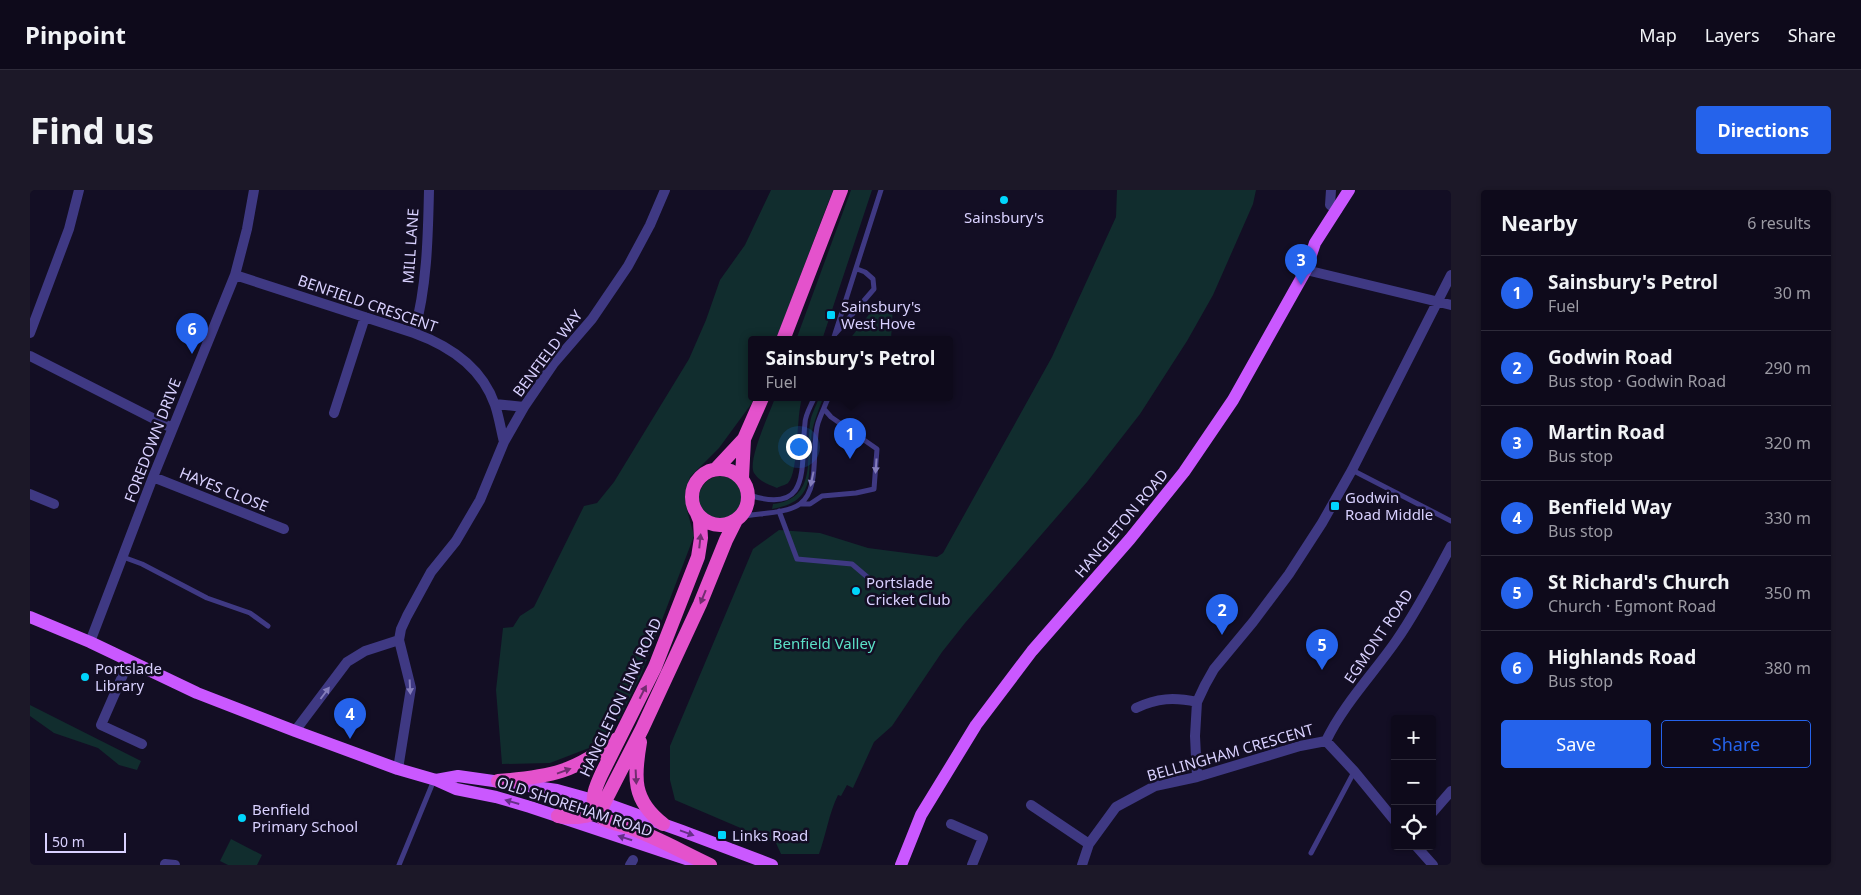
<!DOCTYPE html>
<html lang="en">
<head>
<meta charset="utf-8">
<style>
	body { margin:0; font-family:"Noto Sans",sans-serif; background:#1c1828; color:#f1f3f6 }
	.controls { position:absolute; right:15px; bottom:15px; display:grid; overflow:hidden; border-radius:5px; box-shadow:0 1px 4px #0004 }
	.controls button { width:45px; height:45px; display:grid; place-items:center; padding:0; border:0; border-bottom:1px solid #2e2b3a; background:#0e0a1b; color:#f1f3f6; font:25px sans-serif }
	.scale { position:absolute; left:15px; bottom:12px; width:81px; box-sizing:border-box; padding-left:5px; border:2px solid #d9d1ff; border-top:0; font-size:14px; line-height:18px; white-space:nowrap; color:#d9d1ff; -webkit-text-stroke:4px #130e24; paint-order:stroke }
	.you { position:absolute; left:768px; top:256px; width:18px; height:18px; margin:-12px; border:4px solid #fff; border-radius:50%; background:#1a73e8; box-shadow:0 0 0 8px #1a73e833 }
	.badge { display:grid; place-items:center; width:32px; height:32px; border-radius:50%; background:#2563eb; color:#fff; font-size:16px; font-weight:700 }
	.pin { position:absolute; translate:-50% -41px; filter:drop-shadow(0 1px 2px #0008) }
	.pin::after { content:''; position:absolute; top:26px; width:18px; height:15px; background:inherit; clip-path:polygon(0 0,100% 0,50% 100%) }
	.popup { position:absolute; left:718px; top:146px; width:205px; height:65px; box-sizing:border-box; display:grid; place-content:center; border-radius:5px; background:#0e0a1b; filter:drop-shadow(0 1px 4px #0005); font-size:16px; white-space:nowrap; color:#9b9aa3 }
	.popup b { font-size:19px; color:#f1f3f6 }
	.popup::after { content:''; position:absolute; left:50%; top:100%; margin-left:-10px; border:10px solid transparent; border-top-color:#0e0a1b }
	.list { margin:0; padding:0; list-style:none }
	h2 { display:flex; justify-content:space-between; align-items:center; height:65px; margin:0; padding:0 20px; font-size:21px }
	h2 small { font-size:16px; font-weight:400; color:#9b9aa3 }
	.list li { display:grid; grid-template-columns:32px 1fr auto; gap:15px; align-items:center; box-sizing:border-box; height:75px; padding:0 20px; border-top:1px solid #2e2b3a }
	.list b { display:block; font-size:19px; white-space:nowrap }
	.list p { margin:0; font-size:16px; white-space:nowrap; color:#9b9aa3 }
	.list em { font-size:16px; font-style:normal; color:#9b9aa3 }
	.actions { display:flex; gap:10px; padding:15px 20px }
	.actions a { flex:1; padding:11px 0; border:1px solid #2563eb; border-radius:5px; text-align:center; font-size:18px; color:#2563eb }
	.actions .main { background:#2563eb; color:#fff }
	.icon { flex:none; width:28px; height:28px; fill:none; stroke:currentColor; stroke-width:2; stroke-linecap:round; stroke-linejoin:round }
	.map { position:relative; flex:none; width:1421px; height:675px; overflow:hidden; border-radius:5px }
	header { display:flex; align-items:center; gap:30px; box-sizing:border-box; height:70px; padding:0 25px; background:#0e0a1b; border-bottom:1px solid #2e2b3a }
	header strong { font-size:24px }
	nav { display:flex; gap:28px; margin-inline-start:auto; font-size:18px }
	.intro { display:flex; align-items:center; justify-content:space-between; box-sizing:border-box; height:120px; padding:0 30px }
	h1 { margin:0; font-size:35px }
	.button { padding:12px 22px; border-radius:5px; background:#2563eb; color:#fff; font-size:18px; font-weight:700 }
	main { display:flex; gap:30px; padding:0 30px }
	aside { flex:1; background:#0e0a1b; border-radius:5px; box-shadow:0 1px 4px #0004 }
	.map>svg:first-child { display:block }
	.green { fill:#112d2e }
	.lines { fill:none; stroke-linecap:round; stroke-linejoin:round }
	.service { stroke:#3f3983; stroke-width:5 }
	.minor { stroke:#3f3983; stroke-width:10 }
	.primary { stroke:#ca58ff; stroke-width:12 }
	.trunk { stroke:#e452cc; stroke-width:14 }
	.oneway { fill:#847dbb }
	.oneway2 { fill:#712d70 }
	.oneway3 { fill:#652f87 }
	.poi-dot { fill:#00d5fc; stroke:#130e24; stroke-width:2 }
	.labels { text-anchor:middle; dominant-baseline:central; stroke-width:5; stroke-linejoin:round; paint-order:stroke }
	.poi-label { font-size:15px; fill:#d9d1ff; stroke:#130e24; text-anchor:start }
	.street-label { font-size:15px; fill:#d9d1ff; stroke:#130e24 }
	.park-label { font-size:15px; fill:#5be0c7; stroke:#130e24 }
</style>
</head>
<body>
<header>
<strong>Pinpoint</strong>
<nav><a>Map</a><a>Layers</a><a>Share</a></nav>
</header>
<div class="intro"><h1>Find us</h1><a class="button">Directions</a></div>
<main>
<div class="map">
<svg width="1421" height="675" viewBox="0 0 1421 675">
	<rect width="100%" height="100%" fill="#130e24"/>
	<path class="green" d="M 741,0 L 803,0 L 746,150 L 721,150 L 721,208 L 724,208 L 722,213 L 689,258 L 660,287 L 656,302 L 657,320 L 664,346 L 611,485 L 588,531 L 559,558 L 520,573 L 472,574 L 466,500 L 473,438 L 483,437 L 490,426 L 504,417 L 554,316 L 567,313 L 584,292 L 659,169 L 676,130 L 690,90 L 715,55 Z
		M 821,0 L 842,0 L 792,150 L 766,150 Z
		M 1087,0 L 1226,0 L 1223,14 L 1183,105 L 1157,151 L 1110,224 L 1057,292 L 935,433 L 912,462 L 862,536 L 844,552 L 823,598 L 817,595 L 811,606 L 808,605 C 799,623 796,645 789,664 L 751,664 L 746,653 L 645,610 L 640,590 L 640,556 L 723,359 L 749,340 L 790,343 L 838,358 L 907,367 L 913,363 L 1022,167 L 1086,27 Z
		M 848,113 L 863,114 L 861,150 L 819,150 Z
		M 745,208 L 772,208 C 766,227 769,282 758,293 C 756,295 750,296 747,298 C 738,294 730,292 724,283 C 717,271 740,222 745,208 Z
		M 789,208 L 793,208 C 788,222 782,235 781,250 C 777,284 788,311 742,319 L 743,314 C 788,309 776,266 780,233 C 781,225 786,216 789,208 Z
		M669 308a22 22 0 1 1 44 0a22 22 0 1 1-44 0Z
		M 0,515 L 111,571 L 107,580 L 89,575 L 68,558 L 24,543 L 0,526 Z
		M 201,649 L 232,665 L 227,675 L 198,675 L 190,671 Z"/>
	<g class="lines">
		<path class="service" d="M 806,143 L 844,99 L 843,89 L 835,82 L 827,79
			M 803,150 L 851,0
			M 1322,280 L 1421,331
			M 719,305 C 783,326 770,275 775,233 C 775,225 781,216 784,208
			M 771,314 L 780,314 L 792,306 L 826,303 L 844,299 L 847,259 L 801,227 L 794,219
			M 749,321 L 767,369 L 822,374 L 849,397
			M 710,327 C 727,323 756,324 770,314 C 791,299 781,254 788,233 C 791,224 795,216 798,208
			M 93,367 L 112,374 L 177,408 L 220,423 L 238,436
			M 1281,663 L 1324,582
			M 369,675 L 404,590"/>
		<path class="minor" d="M 1301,0 L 1300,15 L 1307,20
			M 1276,80 L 1421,115
			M 205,85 L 384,143 C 420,156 452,177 465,215 C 469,227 471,240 474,252
			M 0,143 L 39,39 L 49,0
			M 384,143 C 397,97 398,47 399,0
			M 0,166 L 142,238
			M 465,214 L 494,217
			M 304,223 L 335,127
			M 123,287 L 254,339
			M 0,304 L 24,314
			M 60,452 L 123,287 L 205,85 L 217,39 L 224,0
			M 99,471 L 71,535 L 112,554
			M 1106,518 C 1127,508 1144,507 1167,512
			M 265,541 L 317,472 L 335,461 L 369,450
			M 1296,551 C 1313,515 1343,484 1366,451 C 1387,421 1404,388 1421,356
			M 368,579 L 381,498 L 369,450 L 371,439 L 377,426 L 401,382 L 426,351 L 450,310 L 474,252 L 494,217 L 524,173 L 562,129 L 598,76 L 620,35 L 635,0
			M 1167,587 L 1165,546 L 1167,512 L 1175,495 L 1184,479 L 1223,432 L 1259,384 L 1292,333 L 1322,280 L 1421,85
			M 1001,615 L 1059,654
			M 1402,623 L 1421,601
			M 921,634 L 953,648 L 942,675
			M 1386,656 L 1403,675
			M 135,674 L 145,675
			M 600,675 L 603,670
			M 1052,675 L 1059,654 L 1086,617 L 1125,596 L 1167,587 L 1270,556 L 1296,551 L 1324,581 L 1365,631"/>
		<path class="primary" d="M 0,427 L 60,452 L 167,503 L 265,541 L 368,579 L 406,590 L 426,599 L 466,607 L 500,617 L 665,672
			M 406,590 L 428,586 L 527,600 L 574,613 L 652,641 L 742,675
			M 871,675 L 891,625 L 946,535 L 1002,461 L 1100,349 L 1154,282 L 1203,210 L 1276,80 L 1285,53 L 1319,0"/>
		<path class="trunk" d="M 753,150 L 811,0
			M662 307a28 28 0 1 1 56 0a28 28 0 1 1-56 0Z
			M 686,279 L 714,249
			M 712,288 L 714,249 L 732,208
			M 666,321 L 670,331 L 671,348 L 668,367 L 625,477 L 572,583 C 567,594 560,608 566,620 C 571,631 585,633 595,636 C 625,646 652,662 680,675
			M 610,552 C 604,587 602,610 633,634
			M 468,591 C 521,587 545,582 587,549
			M 528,626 C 542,628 561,629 572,617 L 612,539 L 670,414 L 696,350 L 706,330"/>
	</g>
	<defs><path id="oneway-solid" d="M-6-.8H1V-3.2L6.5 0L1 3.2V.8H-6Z" transform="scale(1.25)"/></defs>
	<g class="oneway">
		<use href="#oneway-solid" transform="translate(846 276) rotate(94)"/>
		<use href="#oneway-solid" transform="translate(782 289) rotate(102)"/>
		<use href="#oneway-solid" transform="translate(380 497) rotate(87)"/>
		<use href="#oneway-solid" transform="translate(295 503) rotate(-53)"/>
	</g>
	<g class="oneway2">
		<use href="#oneway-solid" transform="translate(670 351) rotate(-84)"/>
		<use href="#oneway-solid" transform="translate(673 407) rotate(112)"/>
		<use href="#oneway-solid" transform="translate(613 502) rotate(-63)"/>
		<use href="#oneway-solid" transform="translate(534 581) rotate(-20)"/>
		<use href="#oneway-solid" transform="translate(606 587) rotate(87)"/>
	</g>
	<g class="oneway3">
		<use href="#oneway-solid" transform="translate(482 612) rotate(-164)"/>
		<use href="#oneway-solid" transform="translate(657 643) rotate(20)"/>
		<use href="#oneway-solid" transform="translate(595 648) rotate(-162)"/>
	</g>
	<g class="poi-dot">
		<circle cx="974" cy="10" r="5"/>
		<rect x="796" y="120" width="10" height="10" rx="2.5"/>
		<rect x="1300" y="311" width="10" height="10" rx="2.5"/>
		<circle cx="826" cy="401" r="5"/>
		<circle cx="55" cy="487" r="5"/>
		<circle cx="212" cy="628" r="5"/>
		<rect x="687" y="640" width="10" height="10" rx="2.5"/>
	</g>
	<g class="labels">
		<g class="poi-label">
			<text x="974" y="27" text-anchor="middle">Sainsbury's</text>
			<text x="811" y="116">Sainsbury's<tspan x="811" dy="17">West Hove</tspan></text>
			<text x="1315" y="307">Godwin<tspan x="1315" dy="17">Road Middle</tspan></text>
			<text x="836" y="392">Portslade<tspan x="836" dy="17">Cricket Club</tspan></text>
			<text x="65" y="478">Portslade<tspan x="65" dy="17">Library</tspan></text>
			<text x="222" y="619">Benfield<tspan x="222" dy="17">Primary School</tspan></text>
			<text x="702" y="645">Links Road</text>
		</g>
		<g class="street-label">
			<text transform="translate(380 56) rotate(-86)">MILL LANE</text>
			<text transform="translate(338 113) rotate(19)">BENFIELD CRESCENT</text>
			<text transform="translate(517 163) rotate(-53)">BENFIELD WAY</text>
			<text transform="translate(122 250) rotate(-69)">FOREDOWN DRIVE</text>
			<text transform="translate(194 299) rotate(22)">HAYES CLOSE</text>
			<text transform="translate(1091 333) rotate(-50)">HANGLETON ROAD</text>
			<text transform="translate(1348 446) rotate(-56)">EGMONT ROAD</text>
			<text transform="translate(590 507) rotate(-65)">HANGLETON LINK ROAD</text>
			<text transform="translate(1200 562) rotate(-16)">BELLINGHAM CRESCENT</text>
			<text transform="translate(545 616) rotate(18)">OLD SHOREHAM ROAD</text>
		</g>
		<g class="park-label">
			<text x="794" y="453">Benfield Valley</text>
		</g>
	</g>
</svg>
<div class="controls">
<button>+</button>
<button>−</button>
<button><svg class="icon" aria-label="locate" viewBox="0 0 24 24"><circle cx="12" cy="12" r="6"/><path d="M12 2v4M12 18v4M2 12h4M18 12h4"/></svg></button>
</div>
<div class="scale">50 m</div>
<div class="you"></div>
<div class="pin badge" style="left:820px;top:269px">1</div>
<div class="popup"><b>Sainsbury's Petrol</b>Fuel</div>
<div class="pin badge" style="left:1192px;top:445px">2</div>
<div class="pin badge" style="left:1271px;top:95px">3</div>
<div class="pin badge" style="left:320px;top:549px">4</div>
<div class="pin badge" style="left:1292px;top:480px">5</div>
<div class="pin badge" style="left:162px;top:164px">6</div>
</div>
<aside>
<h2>Nearby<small>6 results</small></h2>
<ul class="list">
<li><span class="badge">1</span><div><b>Sainsbury's Petrol</b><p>Fuel</p></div><em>30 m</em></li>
<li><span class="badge">2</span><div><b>Godwin Road</b><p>Bus stop · Godwin Road</p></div><em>290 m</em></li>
<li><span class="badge">3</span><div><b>Martin Road</b><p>Bus stop</p></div><em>320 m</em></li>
<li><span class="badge">4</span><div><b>Benfield Way</b><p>Bus stop</p></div><em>330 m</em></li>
<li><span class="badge">5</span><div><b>St Richard's Church</b><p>Church · Egmont Road</p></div><em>350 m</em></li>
<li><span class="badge">6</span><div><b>Highlands Road</b><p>Bus stop</p></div><em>380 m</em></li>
</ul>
<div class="actions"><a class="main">Save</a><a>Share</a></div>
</aside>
</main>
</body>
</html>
